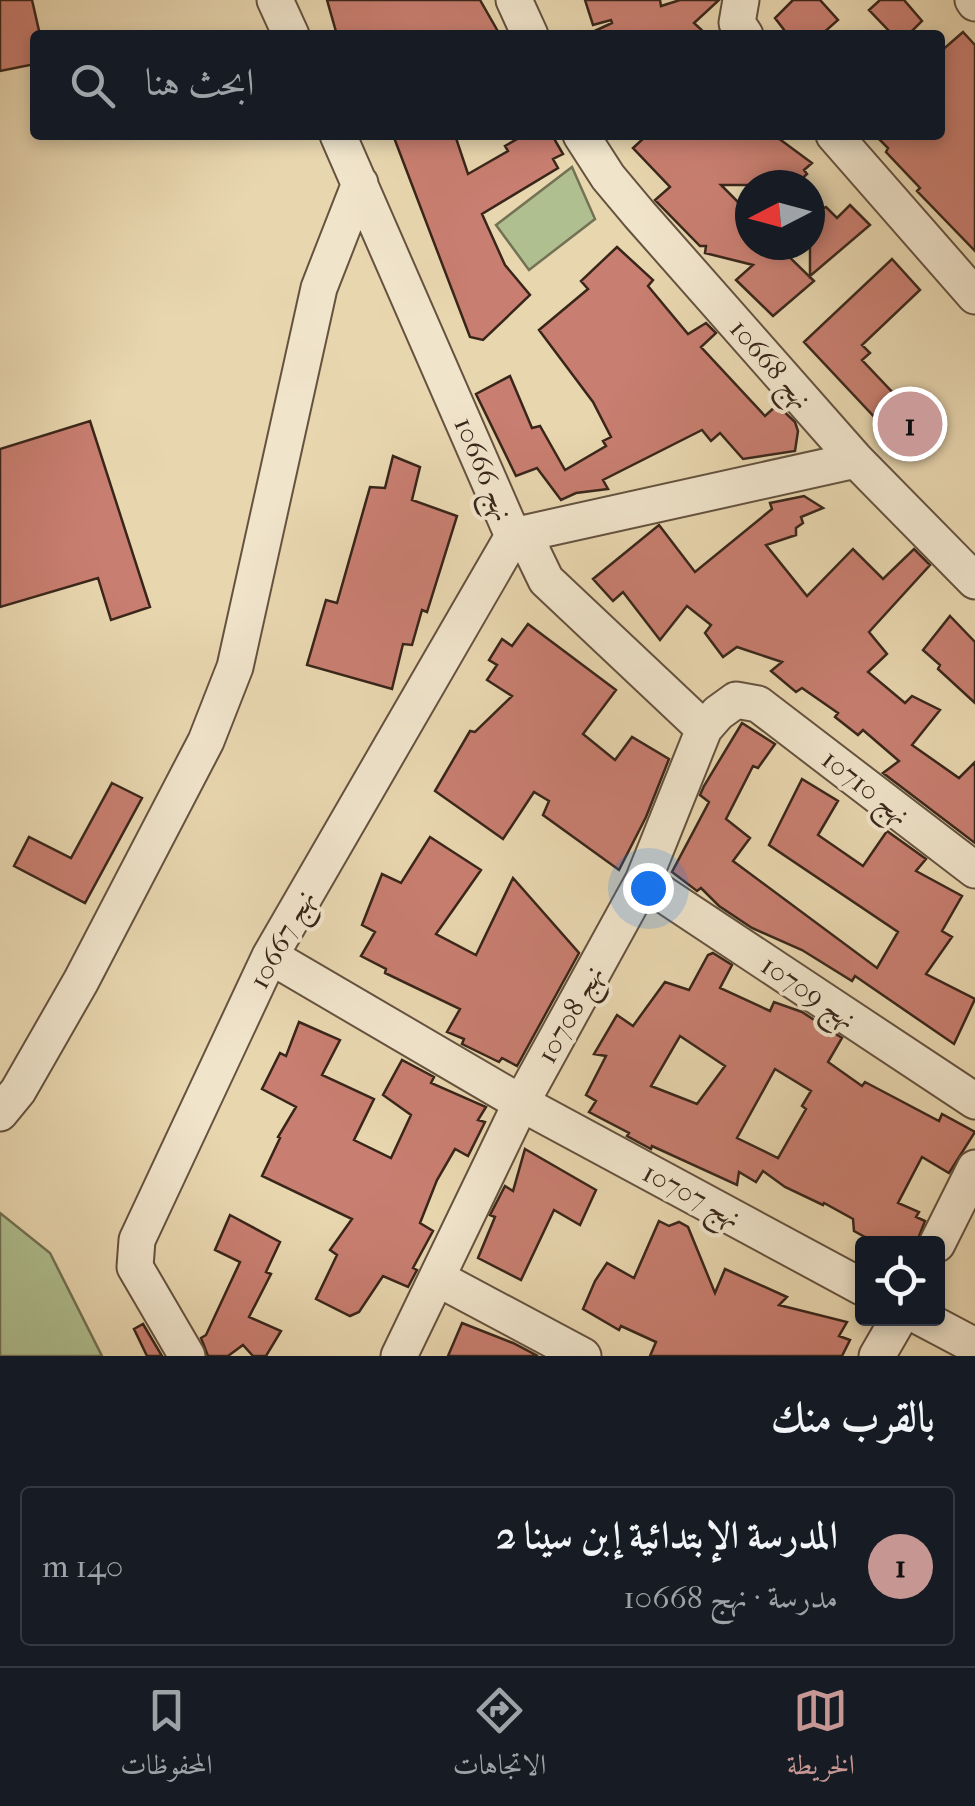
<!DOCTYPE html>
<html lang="ar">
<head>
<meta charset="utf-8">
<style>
	body { margin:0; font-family:"IM FELL French Canon",Amiri,serif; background:#20242c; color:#f1f3f6; direction:rtl }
	.controls { position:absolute; right:30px; bottom:30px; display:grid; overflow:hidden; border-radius:10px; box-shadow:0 5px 15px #0003 }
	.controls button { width:90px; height:90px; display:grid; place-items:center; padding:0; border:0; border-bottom:2px solid #363941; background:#171b24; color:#f1f3f6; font:50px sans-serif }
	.compass { position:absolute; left:735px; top:170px; width:90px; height:90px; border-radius:50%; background:#171b24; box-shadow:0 5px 15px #0003; rotate:264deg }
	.you { position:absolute; left:648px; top:888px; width:35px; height:35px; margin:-25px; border:8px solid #fff; border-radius:50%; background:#1a73e8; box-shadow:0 0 0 15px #1a73e833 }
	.badge { display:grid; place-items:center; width:65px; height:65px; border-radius:50%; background:#c59692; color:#111; font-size:32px; font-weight:700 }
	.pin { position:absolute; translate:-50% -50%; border:5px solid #fff; box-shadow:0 2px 10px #0006 }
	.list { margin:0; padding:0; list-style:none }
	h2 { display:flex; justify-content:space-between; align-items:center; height:130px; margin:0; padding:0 40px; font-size:42px }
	h2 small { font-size:32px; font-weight:400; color:#9ea1a6 }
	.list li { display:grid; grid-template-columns:65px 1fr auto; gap:30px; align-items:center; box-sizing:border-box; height:160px; margin:0 20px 20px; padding:0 20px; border:2px solid #363941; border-radius:10px }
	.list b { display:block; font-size:38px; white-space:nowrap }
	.list p { margin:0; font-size:32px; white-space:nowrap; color:#9ea1a6 }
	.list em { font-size:32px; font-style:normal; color:#9ea1a6 }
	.icon { flex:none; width:55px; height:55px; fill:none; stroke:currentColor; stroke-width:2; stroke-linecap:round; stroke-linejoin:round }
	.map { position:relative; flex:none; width:975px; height:1356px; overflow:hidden; direction:ltr }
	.search { position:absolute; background:#171b24; box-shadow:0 5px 15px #0003; left:30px; right:30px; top:30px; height:110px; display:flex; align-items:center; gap:25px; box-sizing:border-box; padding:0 35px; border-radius:10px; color:#9ea1a6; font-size:38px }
	.sheet { height:310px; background:#171b24 }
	nav { display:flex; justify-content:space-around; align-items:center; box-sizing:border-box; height:140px; border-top:2px solid #363941; background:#171b24; font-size:28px; color:#9ea1a6 }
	nav a { display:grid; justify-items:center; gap:5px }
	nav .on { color:#c59692 }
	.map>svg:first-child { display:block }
	.green { fill:#afbf90; stroke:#747255; stroke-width:2.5 }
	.building { fill:#c87e70; stroke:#39261a; stroke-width:2.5; fill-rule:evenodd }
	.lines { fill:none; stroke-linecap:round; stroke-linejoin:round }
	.minor-casing { stroke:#65523f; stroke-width:39 }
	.minor { stroke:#f0e4cb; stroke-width:35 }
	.labels { text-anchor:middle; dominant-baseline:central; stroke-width:8; stroke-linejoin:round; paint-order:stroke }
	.street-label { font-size:28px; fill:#39261a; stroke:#f0e4cb }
</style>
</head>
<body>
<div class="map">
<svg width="975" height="1356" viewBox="0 0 975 1356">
	<rect width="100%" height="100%" fill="#e8d6af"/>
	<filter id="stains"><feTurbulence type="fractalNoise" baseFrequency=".002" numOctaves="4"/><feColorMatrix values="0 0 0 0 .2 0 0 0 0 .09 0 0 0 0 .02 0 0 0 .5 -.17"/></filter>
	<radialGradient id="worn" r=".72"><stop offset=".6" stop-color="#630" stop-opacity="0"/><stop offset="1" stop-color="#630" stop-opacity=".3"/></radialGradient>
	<path class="green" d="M 572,167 L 595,219 L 529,270 L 496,225 Z
		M 0,1213 L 50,1253 L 102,1356 L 0,1356 Z"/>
	<path class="building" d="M 0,0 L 32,0 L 40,35 L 35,35 L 35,64 L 0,71 Z
		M 327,0 L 480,0 L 500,35 L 337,35 Z
		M 585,0 L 660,0 L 661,6 L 680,0 L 719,0 L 694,23 L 707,35 L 586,35 L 612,23 L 611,20 L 593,25 Z
		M 793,0 L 820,0 L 838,20 L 821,35 L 788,35 L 775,18 Z
		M 880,0 L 904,0 L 922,21 L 908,35 L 893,35 L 869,10 Z
		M 963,32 L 975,45 L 975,251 L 917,191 L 920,188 L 886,152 L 888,148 L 875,135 L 940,135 L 940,52 Z
		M 393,135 L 455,135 L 468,174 L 508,151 L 505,146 L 524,135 L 552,135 L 563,154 L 553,159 L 558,168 L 482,214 L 505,265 L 530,295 L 483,340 L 470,337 Z
		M 647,135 L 774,135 L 812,163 L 804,170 L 807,174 L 795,185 L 721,185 L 750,214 L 750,245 L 777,245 L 814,281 L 773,316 L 736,280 L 753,265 L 705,253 L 706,246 L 700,246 L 655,200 L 670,187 L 633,148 Z
		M 850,205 L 870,225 L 810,276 L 810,215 L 826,207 L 837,218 Z
		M 617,247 L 653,280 L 648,286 L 688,334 L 706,323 L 716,333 L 701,347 L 765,416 L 777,405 L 795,422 L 798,431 L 795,451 L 743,459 L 720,433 L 711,441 L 702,430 L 603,480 L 608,489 L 576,493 L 561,500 L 537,468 L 516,476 L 476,394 L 510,376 L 532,428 L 540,426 L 565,470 L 606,446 L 603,441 L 611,437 L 593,402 L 539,330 L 588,289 L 581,281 Z
		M 892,259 L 920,290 L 862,345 L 870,353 L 862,360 L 932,434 L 910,455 L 804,342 Z
		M 90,421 L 150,607 L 111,620 L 98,578 L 0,607 L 0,449 Z
		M 393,456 L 420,467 L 412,500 L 457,516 L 427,612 L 422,610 L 412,645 L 403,644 L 392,689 L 307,665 L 326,600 L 337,603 L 370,487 L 385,488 Z
		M 804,496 L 823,508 L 801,517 L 803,523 L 796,528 L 796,535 L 766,545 L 807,596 L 853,549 L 883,579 L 914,549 L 930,565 L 869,632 L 887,654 L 868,672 L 905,703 L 912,696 L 940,710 L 912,745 L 959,778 L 975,762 L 975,843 L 883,773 L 899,761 L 863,730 L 858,735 L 835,717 L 838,713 L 802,688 L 796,692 L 771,671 L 782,662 L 737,647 L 723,657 L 705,633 L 711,625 L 687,606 L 660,640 L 623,592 L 613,601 L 593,579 L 659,525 L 695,572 L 772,509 L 770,503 Z
		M 950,616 L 975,642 L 975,703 L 938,669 L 940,665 L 923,650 Z
		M 528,624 L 616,690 L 583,734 L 615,760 L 632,737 L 669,759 L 646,817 L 619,870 L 543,815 L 549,801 L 534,792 L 503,839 L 435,791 L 470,731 L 475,732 L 512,696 L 487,680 L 497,665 L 489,660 L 502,639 L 512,646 Z
		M 742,723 L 775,744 L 758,768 L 753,766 L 726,819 L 750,838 L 733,861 L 877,968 L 898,932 L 769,845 L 802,779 L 838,801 L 818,835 L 863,866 L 887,831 L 926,859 L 916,871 L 962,896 L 942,931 L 952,937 L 926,974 L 975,999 L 954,1044 L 855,976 L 852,981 L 802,950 L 752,928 L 719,906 L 701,888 L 697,891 L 672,872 L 709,802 L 700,795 L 704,786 Z
		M 112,783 L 142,798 L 85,903 L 14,866 L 29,837 L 71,858 Z
		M 430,837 L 481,870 L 436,934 L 476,955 L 513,878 L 579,953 L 517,1066 L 502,1058 L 499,1062 L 462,1044 L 464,1039 L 447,1032 L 460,1009 L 385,973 L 386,969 L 361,956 L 375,932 L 362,925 L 382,874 L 401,883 Z
		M 713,953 L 732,965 L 720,988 L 770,1011 L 774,1002 L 802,1012 L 842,1038 L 828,1062 L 862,1086 L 865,1082 L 939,1121 L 942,1114 L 975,1132 L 949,1173 L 922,1157 L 898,1203 L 919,1212 L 916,1217 L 925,1221 L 916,1244 L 878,1244 L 854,1231 L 853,1219 L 824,1203 L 823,1205 L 785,1187 L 763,1171 L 756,1182 L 739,1172 L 737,1185 L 652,1146 L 651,1149 L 627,1136 L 629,1133 L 589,1112 L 596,1101 L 586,1095 L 606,1056 L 594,1054 L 617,1015 L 633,1026 L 665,982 L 689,990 L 708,955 ZM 680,1036 L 725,1066 L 697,1104 L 651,1086 ZM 775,1069 L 811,1091 L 802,1106 L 806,1109 L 778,1158 L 737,1138 Z
		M 299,1022 L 340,1040 L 322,1075 L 374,1099 L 354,1140 L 391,1158 L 411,1115 L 383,1095 L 402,1060 L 434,1077 L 431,1083 L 486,1107 L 478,1120 L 485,1122 L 468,1156 L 455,1149 L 437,1180 L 420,1223 L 433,1231 L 413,1268 L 417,1270 L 408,1287 L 383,1276 L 359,1312 L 350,1316 L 316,1299 L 337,1255 L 330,1250 L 352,1219 L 262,1176 L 280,1138 L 278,1137 L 296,1107 L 262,1089 L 280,1053 L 286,1056 Z
		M 525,1149 L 596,1190 L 580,1225 L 554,1210 L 521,1280 L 478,1258 L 495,1217 L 490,1215 L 505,1186 L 513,1191 Z
		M 230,1215 L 280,1242 L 266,1272 L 271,1274 L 249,1317 L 281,1331 L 266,1356 L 253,1356 L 243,1345 L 228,1356 L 208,1356 L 201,1338 L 206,1335 L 240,1262 L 215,1250 Z
		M 659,1221 L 669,1226 L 679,1222 L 688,1227 L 715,1293 L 725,1269 L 787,1297 L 779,1305 L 847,1322 L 839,1336 L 850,1340 L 842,1356 L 650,1356 L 656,1342 L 621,1326 L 619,1330 L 583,1309 L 595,1281 L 607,1263 L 634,1278 Z
		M 462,1323 L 513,1343 L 538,1356 L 448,1356 Z
		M 143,1324 L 162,1356 L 147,1356 L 134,1329 Z"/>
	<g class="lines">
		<g class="minor-casing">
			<path id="minor" d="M 275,0 L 291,35
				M 514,0 L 530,35
				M 741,0 L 737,23 L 745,35
				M 973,0 L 975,3
				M 338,135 L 513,536 L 856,460
				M 581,135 L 608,177 L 639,214 L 856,460 L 975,581
				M 834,135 L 975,296
				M 529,533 L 533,553 L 546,580 L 704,729
				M 643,881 L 975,1101
				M 270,956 L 521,1103 L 862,1287
				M 0,1113 L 18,1091 L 81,981 L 206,741 L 235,667 L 319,288 L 360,183
				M 937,1244 L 975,1168
				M 437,1278 L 583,1356
				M 922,1318 L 975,1346
				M 187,1356 L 135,1267 L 137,1240 L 270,956 L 513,536
				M 399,1356 L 521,1103 L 643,881 L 704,729 L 718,713 L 736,700 L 758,704 L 975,870
				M 877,1356 L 899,1318"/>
		</g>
		<use href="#minor" class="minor"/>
	</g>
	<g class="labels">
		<g class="street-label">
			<text transform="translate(771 364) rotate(49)">نهج 10668</text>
			<text transform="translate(484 469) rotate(67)">نهج 10666</text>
			<text transform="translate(866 787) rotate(38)">نهج 10710</text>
			<text transform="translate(282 939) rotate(-62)">نهج 10667</text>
			<text transform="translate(809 992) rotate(34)">نهج 10709</text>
			<text transform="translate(570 1014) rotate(-61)">نهج 10708</text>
			<text transform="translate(692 1195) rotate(28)">نهج 10707</text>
		</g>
	</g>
	<rect width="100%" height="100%" filter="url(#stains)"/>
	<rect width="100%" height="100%" fill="url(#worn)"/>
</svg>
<div class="controls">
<button><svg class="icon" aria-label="locate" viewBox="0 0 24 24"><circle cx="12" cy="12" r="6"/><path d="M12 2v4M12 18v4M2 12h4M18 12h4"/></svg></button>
</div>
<svg class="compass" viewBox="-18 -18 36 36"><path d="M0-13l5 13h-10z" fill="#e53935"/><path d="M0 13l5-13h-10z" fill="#9ea1a6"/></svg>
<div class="you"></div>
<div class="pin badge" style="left:910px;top:424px">1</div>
<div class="search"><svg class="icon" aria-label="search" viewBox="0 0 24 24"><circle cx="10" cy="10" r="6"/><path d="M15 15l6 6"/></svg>ابحث هنا</div>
</div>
<section class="sheet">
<h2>بالقرب منك<small></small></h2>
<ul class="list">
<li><span class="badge">1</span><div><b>المدرسة الإبتدائية إبن سينا 2</b><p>مدرسة · نهج 10668</p></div><em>140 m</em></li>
</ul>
</section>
<nav>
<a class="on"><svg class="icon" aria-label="map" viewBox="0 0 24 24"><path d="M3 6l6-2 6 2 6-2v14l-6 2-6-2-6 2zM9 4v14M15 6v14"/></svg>الخريطة</a>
<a><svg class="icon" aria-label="directions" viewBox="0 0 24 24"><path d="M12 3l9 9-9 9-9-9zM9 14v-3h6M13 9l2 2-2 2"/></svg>الاتجاهات</a>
<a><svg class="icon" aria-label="saved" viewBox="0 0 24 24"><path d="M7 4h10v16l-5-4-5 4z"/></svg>المحفوظات</a>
</nav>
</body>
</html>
